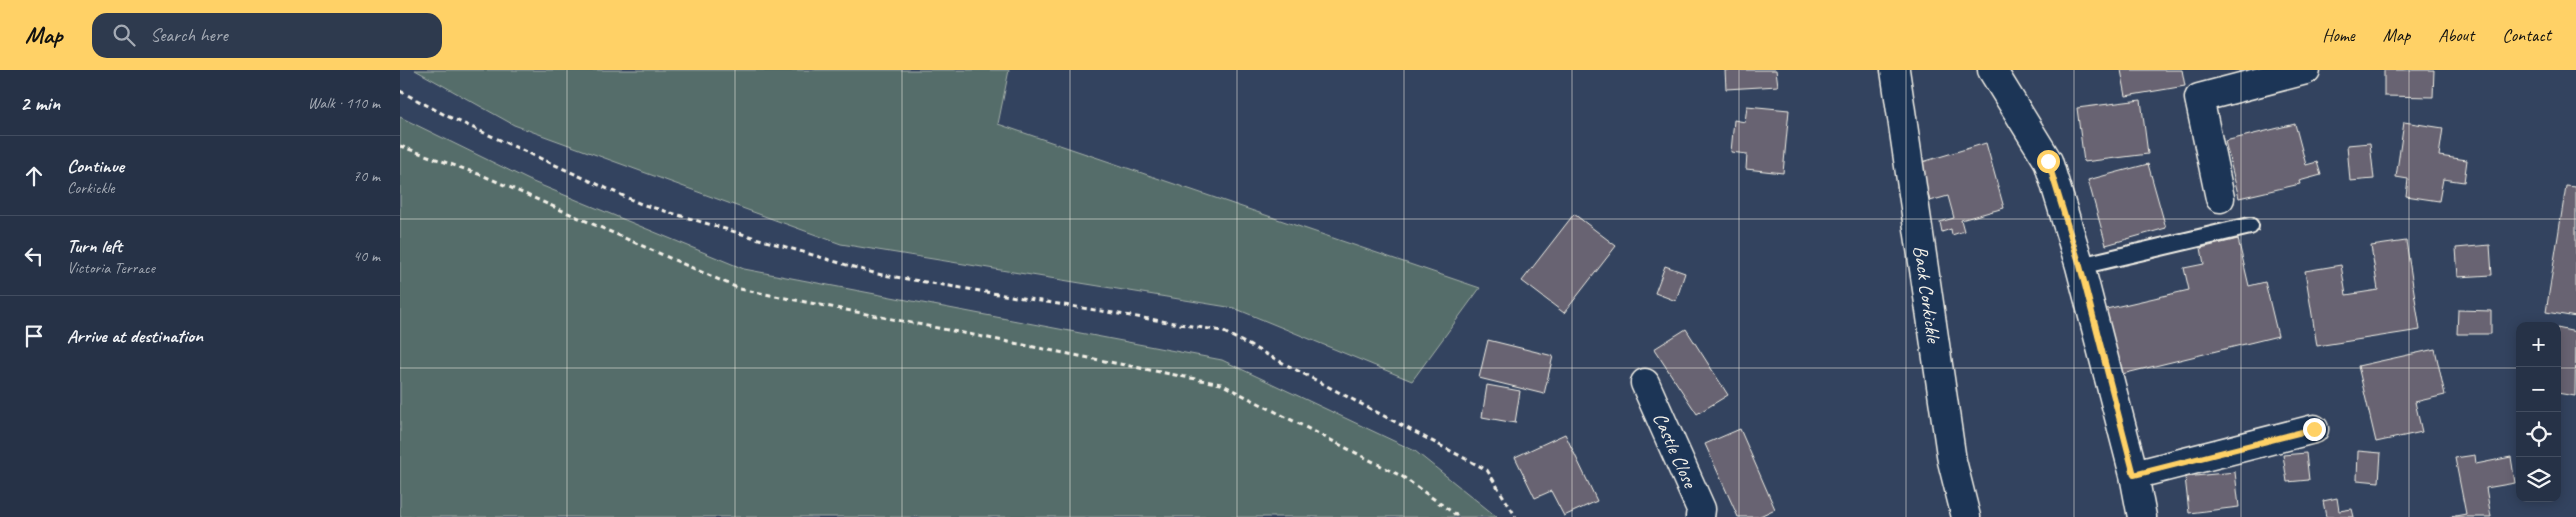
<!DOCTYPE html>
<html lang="en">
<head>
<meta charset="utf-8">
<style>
	body { margin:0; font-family:Caveat,sans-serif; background:#2e3a4e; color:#f1f3f6 }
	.controls { position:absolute; right:15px; bottom:15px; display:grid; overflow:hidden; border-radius:10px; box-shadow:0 2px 12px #0003 }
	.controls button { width:45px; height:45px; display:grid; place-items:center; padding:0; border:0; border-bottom:1px solid #424d60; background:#263247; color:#f1f3f6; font:25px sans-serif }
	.stop { position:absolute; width:15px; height:15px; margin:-11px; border:4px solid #ffd166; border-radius:50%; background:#fff }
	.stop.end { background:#ffd166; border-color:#fff; box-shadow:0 1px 5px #0008 }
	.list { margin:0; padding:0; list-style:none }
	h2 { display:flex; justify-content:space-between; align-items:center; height:65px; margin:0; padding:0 20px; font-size:21px }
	h2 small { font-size:16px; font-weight:400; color:#a4aab4 }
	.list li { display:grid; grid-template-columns:32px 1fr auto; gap:15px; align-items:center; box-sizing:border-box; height:80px; padding:0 20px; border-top:1px solid #424d60 }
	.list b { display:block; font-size:19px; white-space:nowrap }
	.list p { margin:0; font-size:16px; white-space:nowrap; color:#a4aab4 }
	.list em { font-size:16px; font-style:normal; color:#a4aab4 }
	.icon { flex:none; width:28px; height:28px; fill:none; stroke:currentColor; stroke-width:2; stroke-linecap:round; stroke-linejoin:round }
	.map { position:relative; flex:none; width:2176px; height:447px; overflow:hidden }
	header { display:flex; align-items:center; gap:30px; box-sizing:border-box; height:70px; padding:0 25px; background:#ffd166; color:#111 }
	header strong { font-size:24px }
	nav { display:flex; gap:28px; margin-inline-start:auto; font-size:18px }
	.search { width:350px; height:45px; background:#2e3a4e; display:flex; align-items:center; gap:12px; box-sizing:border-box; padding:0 18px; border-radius:15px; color:#a4aab4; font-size:19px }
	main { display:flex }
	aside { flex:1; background:#263247 }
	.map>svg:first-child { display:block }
	.green { fill:#546d6a; stroke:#a4afa9 }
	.building { fill:#676472; stroke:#f4f1e8 }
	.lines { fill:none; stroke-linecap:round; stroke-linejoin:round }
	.lane-casing { stroke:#f4f1e8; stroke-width:20 }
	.street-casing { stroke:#f4f1e8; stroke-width:31 }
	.primary-casing { stroke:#f4f1e8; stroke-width:31 }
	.path { stroke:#f4f1e8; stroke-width:3; stroke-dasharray:5 4; stroke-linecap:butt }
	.lane { stroke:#1d3557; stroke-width:16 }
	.street { stroke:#1d3557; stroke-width:28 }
	.primary { stroke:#1d3557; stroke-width:28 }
	.route { stroke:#ffd166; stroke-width:6 }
	.grid { fill:none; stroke:#f4f1e8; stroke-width:1; stroke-opacity:0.55 }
	.labels { text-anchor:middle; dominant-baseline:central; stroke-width:4.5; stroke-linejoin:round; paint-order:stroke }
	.street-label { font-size:20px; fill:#f4f1e8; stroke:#1d3557 }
</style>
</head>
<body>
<header>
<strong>Map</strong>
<div class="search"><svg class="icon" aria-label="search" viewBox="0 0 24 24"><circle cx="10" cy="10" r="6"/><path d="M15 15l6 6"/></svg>Search here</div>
<nav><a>Home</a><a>Map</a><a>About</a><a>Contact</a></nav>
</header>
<main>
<aside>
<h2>2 min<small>Walk · 110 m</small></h2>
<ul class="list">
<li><svg class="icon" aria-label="ahead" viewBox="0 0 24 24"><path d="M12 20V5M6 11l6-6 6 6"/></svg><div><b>Continue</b><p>Corkickle</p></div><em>70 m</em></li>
<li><svg class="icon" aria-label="left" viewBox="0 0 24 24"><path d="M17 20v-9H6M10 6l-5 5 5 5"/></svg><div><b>Turn left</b><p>Victoria Terrace</p></div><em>40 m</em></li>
<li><svg class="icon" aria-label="arrive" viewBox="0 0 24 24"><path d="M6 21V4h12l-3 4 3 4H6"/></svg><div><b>Arrive at destination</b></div></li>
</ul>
</aside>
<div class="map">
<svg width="2176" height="447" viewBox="0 0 2176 447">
	<rect width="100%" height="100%" fill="#33435f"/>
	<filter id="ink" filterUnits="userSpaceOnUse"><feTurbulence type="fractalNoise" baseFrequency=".02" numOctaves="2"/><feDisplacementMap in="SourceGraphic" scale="10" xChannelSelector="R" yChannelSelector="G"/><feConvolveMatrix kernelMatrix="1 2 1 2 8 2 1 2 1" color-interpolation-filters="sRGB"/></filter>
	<g filter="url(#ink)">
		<path class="green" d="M 15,0 L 609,0 L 598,54 L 1080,218 L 1012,311 L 834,238 L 441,174 L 114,55 Z
			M 0,47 L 133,112 L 344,199 L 822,290 L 1015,381 L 1097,447 L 0,447 Z"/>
		<path class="building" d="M 1325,0 L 1376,0 L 1378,16 L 1326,19 Z
			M 1721,0 L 1782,0 L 1785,16 L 1726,26 Z
			M 1984,0 L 2034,0 L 2033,27 L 1984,26 Z
			M 1741,30 L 1748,84 L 1684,92 L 1677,38 Z
			M 1347,36 L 1389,40 L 1383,103 L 1346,99 L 1347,84 L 1331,82 L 1334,50 L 1345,52 Z
			M 2004,52 L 2043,58 L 2039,86 L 2067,90 L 2064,112 L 2043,109 L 2039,131 L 2006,126 L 2008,109 L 1996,107 Z
			M 1895,54 L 1906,95 L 1917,92 L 1921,105 L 1899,111 L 1900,114 L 1839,128 L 1825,71 Z
			M 1586,73 L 1604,138 L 1561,150 L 1564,161 L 1552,165 L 1551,159 L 1542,162 L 1540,152 L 1554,148 L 1548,126 L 1530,131 L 1519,93 Z
			M 1970,73 L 1974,109 L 1950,111 L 1947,75 Z
			M 1748,94 L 1766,158 L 1706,175 L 1688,110 Z
			M 2166,116 L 2176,117 L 2176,247 L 2146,242 Z
			M 1174,144 L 1216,176 L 1164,243 L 1122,211 Z
			M 1838,169 L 1849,216 L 1865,212 L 1878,266 L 1718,305 L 1702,240 L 1789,220 L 1784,198 L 1804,194 L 1801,178 Z
			M 2006,171 L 2020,260 L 1917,276 L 1905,201 L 1941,195 L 1946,225 L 1978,220 L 1971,176 Z
			M 2090,175 L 2092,205 L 2058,207 L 2056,178 Z
			M 1265,196 L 1285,203 L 1276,231 L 1255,223 Z
			M 2058,240 L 2091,241 L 2091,264 L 2057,264 Z
			M 2157,258 L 2176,262 L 2175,326 L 2157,323 Z
			M 1286,259 L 1328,325 L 1297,344 L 1254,279 Z
			M 1088,270 L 1153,286 L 1144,324 L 1079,308 Z
			M 2035,279 L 2045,325 L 2015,332 L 2022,362 L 1976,372 L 1958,296 Z
			M 1087,315 L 1120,321 L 1115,353 L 1082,347 Z
			M 1340,359 L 1375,439 L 1358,447 L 1338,447 L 1305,374 Z
			M 1165,364 L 1197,431 L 1164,446 L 1151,421 L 1135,428 L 1115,387 Z
			M 1958,381 L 1981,383 L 1979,412 L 1957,410 Z
			M 1906,383 L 1909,410 L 1887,412 L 1883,385 Z
			M 2075,385 L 2076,394 L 2111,387 L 2115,413 L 2086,418 L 2091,447 L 2050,447 L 2066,444 L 2055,388 Z
			M 1835,402 L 1839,437 L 1789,443 L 1785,407 Z
			M 1937,428 L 1939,441 L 1952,439 L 1954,447 L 1926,447 L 1923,431 Z"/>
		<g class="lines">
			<g class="lane-casing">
				<path id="lane" d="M 1680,196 L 1850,156"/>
			</g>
			<g class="street-casing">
				<path id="street" d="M 1592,0 L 1648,91 L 1680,196 L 1734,405 L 1742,447
					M 1820,128 L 1799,28 L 1906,0
					M 1245,313 L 1301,439 L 1300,447
					M 1734,405 L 1914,359"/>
			</g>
			<g class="primary-casing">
				<path id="primary" d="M 1495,0 L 1552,391 L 1566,447"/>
			</g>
			<path class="path" d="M 0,21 L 47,46 L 241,134 L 477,204 L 822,261 L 1087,400 L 1116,447
				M 0,76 L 84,106 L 340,219 L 821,314 L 1003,407 L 1059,447"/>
			<use href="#lane" class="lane"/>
			<use href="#street" class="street"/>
			<use href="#primary" class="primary"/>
		</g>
	</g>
	<g class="lines" filter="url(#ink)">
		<path class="route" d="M 1648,91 L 1680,196 L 1734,405 L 1914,359"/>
	</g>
	<path class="grid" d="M 167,0 L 167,447M 335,0 L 335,447M 502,0 L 502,447M 670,0 L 670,447M 837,0 L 837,447M 1004,0 L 1004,447M 1172,0 L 1172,447M 1339,0 L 1339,447M 1506,0 L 1506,447M 1674,0 L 1674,447M 1841,0 L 1841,447M 2009,0 L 2009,447M 0,149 L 2176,149M 0,298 L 2120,298M 2157,298 L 2176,298"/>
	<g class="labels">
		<g class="street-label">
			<text transform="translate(1527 224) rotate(82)">Back Corkickle</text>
			<text transform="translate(1275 380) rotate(66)">Castle Close</text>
		</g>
	</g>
</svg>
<div class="controls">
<button>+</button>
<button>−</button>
<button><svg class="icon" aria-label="locate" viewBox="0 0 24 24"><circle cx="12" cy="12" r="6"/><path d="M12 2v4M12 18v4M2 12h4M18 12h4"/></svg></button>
<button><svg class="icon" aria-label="layers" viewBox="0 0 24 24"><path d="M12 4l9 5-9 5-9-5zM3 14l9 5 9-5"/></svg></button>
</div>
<div class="stop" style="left:1648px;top:91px"></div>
<div class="stop end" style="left:1914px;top:359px"></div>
</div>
</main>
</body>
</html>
